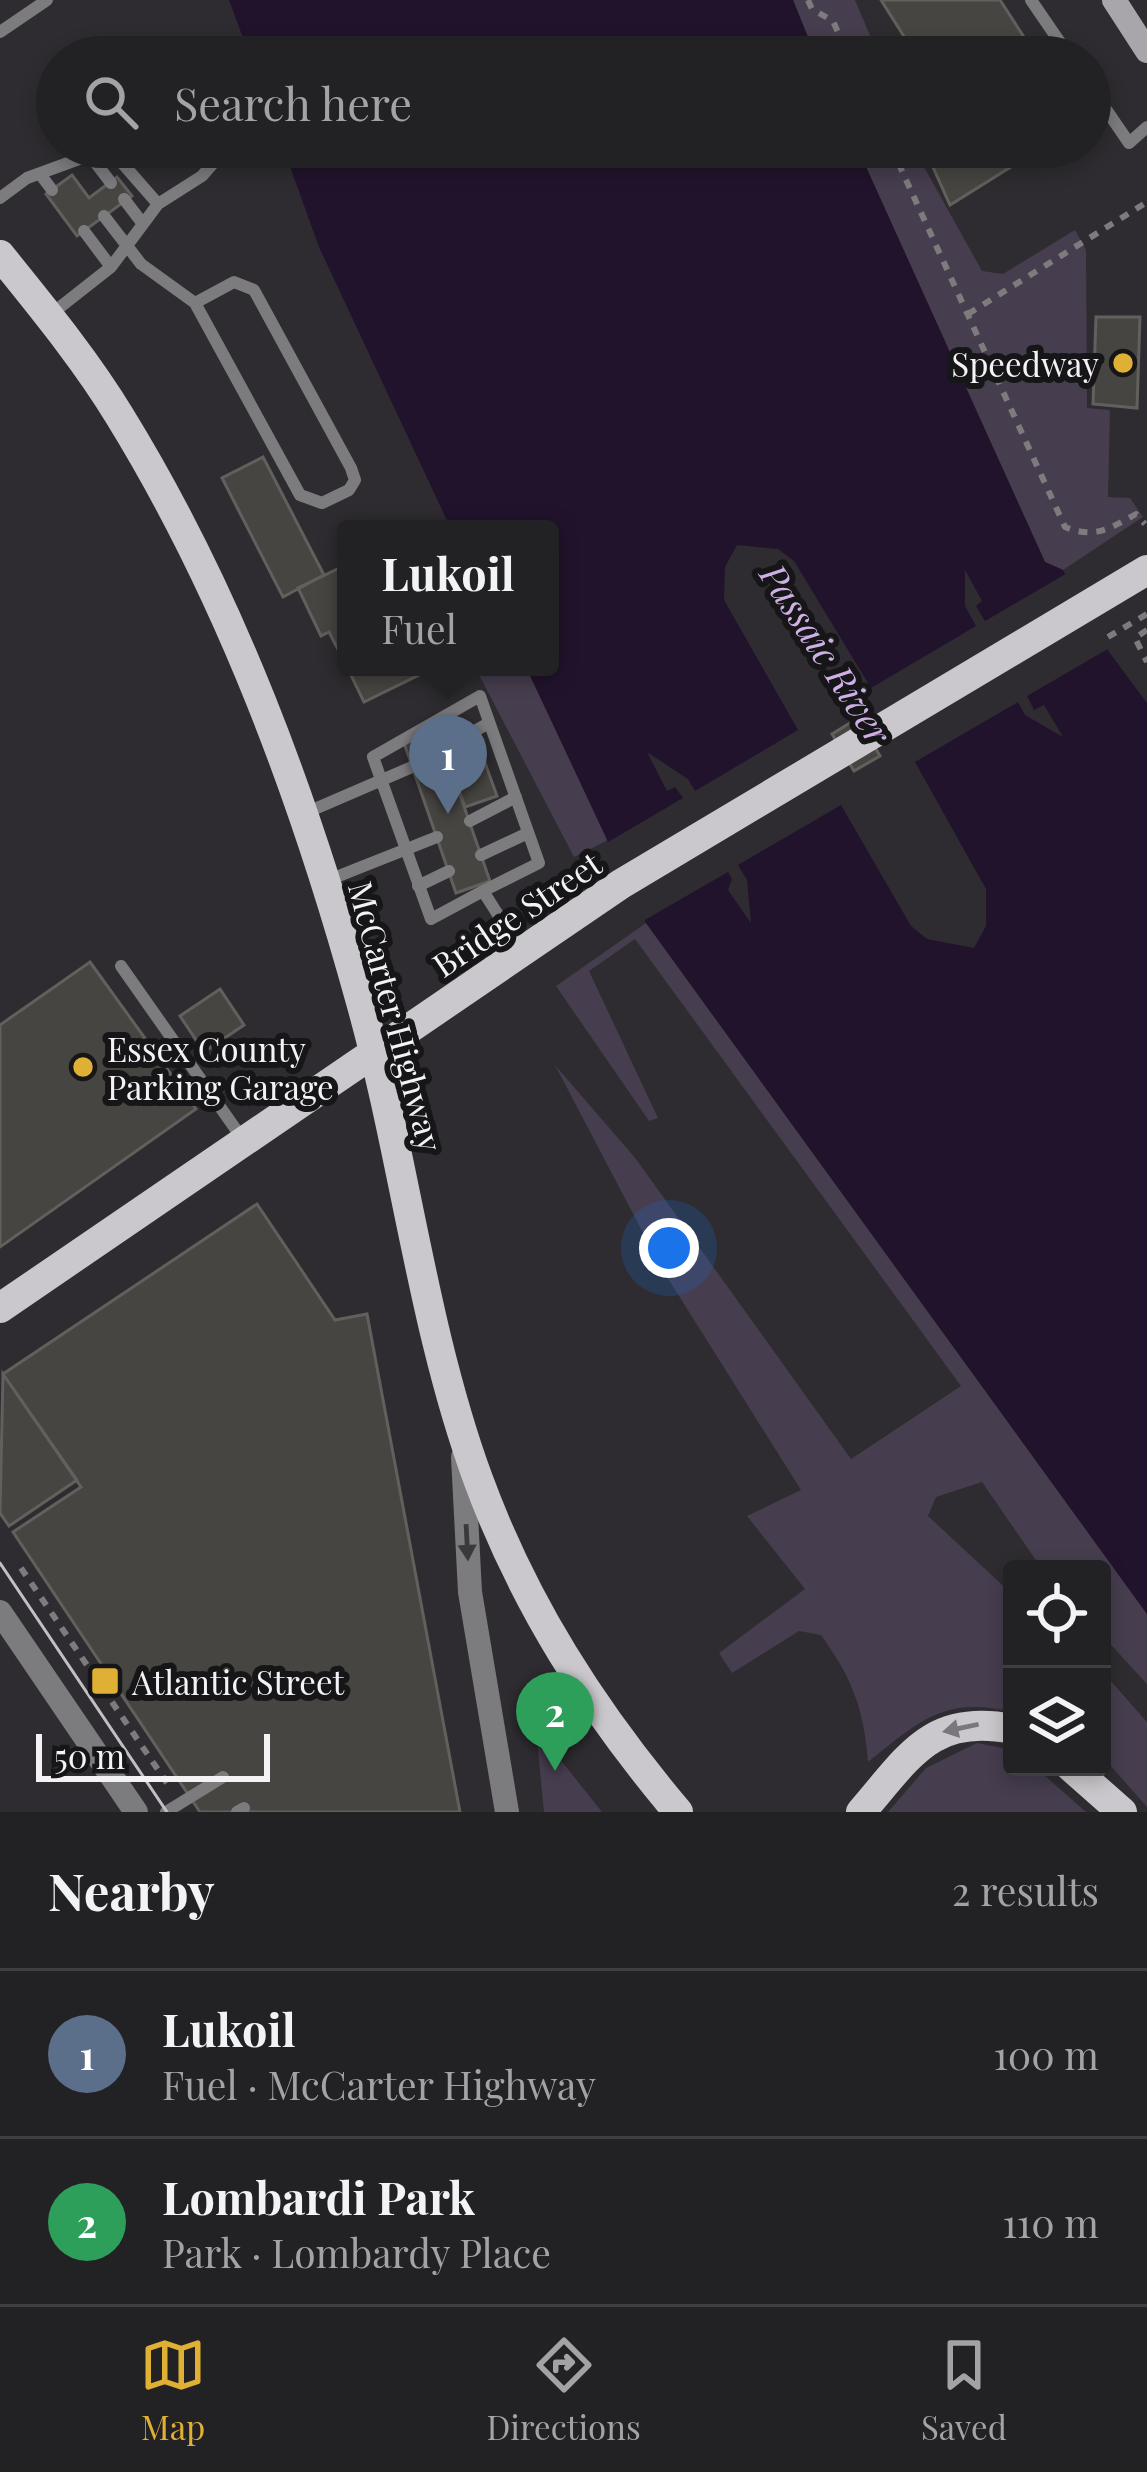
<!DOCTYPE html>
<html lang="en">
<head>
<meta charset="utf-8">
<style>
	body { margin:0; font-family:"Playfair Display",serif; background:#2a292c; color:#f1f3f6 }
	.controls { position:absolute; right:36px; bottom:36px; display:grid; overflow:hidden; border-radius:12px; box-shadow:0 6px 18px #0003 }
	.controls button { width:108px; height:108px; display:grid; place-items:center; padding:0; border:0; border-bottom:3px solid #3f3e41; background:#222124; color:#f1f3f6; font:60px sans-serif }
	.scale { position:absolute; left:36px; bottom:30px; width:234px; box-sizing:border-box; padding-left:12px; border:6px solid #f4f2f5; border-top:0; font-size:33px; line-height:42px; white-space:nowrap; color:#f4f2f5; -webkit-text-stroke:9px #161517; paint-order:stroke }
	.you { position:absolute; left:669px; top:1248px; width:42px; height:42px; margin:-30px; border:9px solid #fff; border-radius:50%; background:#1a73e8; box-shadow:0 0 0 18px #1a73e833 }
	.badge { display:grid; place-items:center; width:78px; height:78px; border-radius:50%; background:#dfb034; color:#fff; font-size:39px; font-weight:700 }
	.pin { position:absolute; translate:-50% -99px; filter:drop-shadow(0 3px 6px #0008) }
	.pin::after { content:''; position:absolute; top:63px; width:42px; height:36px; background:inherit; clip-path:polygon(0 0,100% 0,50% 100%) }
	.popup { position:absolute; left:337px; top:520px; width:222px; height:156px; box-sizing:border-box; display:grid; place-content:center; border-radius:12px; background:#222124; filter:drop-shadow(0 3px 9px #0005); font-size:39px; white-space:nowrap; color:#a2a3a6 }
	.popup b { font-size:45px; color:#f1f3f6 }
	.popup::after { content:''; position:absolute; left:50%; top:100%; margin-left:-24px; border:24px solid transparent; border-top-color:#222124 }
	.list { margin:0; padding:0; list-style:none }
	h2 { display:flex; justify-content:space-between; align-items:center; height:156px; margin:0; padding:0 48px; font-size:51px }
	h2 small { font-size:39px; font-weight:400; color:#a2a3a6 }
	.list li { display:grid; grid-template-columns:78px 1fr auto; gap:36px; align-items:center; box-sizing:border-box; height:168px; padding:0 48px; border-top:3px solid #3f3e41 }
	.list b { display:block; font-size:45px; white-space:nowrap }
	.list p { margin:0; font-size:39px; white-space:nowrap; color:#a2a3a6 }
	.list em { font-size:39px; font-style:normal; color:#a2a3a6 }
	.icon { flex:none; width:66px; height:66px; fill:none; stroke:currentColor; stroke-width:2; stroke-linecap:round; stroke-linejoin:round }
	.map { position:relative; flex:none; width:1147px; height:1812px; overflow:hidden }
	.search { position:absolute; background:#222124; box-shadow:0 6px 18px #0003; left:36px; right:36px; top:36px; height:132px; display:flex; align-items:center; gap:30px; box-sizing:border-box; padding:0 42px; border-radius:66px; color:#a2a3a6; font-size:45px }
	.sheet { height:492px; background:#222124 }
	nav { display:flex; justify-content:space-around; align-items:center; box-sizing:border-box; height:168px; border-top:3px solid #3f3e41; background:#222124; font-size:33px; color:#a2a3a6 }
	nav a { display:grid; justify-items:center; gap:6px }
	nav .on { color:#dfb034 }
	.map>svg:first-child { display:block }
	.green { fill:#463d4e }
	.water { fill:#21132c }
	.pier { fill:#2e2c30 }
	.building { fill:#474541; stroke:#62605c; stroke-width:3 }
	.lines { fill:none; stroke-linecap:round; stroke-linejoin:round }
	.path { stroke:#7d7b7e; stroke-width:6; stroke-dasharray:9 9; stroke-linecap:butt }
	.service { stroke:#7c7b7d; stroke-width:12 }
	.minor { stroke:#7c7b7d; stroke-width:24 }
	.tertiary { stroke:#7c7b7d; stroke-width:24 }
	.secondary { stroke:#a8a6aa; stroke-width:24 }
	.primary { stroke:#cac8cc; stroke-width:30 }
	.tram { stroke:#c1bfc2; stroke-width:3 }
	.oneway { fill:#3a393b }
	.oneway2 { fill:#79777b }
	.poi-dot { fill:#dfb034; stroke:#161517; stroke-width:4.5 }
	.labels { text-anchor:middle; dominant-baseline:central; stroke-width:12; stroke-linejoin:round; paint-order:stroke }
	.poi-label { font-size:33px; fill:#f4f2f5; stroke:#161517; text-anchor:start }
	.street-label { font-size:33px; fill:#f4f2f5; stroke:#161517 }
	.water-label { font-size:36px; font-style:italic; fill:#ceb0e6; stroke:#161517 }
</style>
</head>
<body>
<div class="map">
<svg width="1147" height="1812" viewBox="0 0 1147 1812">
	<rect width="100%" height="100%" fill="#2e2c30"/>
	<path class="green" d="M 793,0 L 855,0 L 879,57 L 816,57 Z
		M 857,147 L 913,147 L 982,271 L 1003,274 L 1075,230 L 1086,250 L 1087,408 L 1110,410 L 1108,497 L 1130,498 L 1143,517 L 1063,570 L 1045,562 Z
		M 490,667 L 526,667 L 608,840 L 574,857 L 478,673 Z
		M 646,923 L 1147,1614 L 1147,1684 L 1102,1635 L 1102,1569 L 1042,1569 L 982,1482 L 936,1497 L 928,1516 L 1012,1594 L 1012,1712 C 944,1696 920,1721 868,1762 C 864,1709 852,1678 821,1635 L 799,1631 L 732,1673 L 719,1653 L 805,1589 L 747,1516 L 801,1490 L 662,1269 L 555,1065 L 636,1159 L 851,1459 L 961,1386 L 635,939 L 589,971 L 658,1118 L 649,1121 L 556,986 Z
		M 1102,1671 L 1147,1722 L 1147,1807 L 1102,1756 Z
		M 536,1729 L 602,1812 L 544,1812 Z
		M 977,1743 L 1012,1750 L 1012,1767 L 1035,1767 L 1086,1812 L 888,1812 L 926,1768 Z"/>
	<path class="water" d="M 229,0 L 793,0 L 816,57 L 250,57 Z
		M 283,147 L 857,147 L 1045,562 L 1063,570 L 1109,652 L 1147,703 L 1147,1614 L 646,923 L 526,667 L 550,667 L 550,529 L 451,529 L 319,247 Z"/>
	<path class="pier" d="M 737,545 L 778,549 L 794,561 L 871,688 L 976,626 L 965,606 L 965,570 L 982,601 L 976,606 L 985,621 L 1069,572 L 1113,646 L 1027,696 L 1034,710 L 1044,705 L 1063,737 L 1025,715 L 1018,702 L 915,762 L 986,889 L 986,926 L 974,948 L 927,939 L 911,926 L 841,805 L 738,865 L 747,880 L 751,923 L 728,890 L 732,879 L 728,872 L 643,921 L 603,845 L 683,798 L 675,787 L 667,791 L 647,752 L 688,779 L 695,791 L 798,730 L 724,600 L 725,567 Z"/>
	<path class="building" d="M 881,0 L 1000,0 L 1037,57 L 917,57 Z
		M 924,147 L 1043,147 L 950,205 Z
		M 72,175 L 89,198 L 117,177 L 132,196 L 77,236 L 46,194 Z
		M 1096,317 L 1140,317 L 1137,408 L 1093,404 Z
		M 263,457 L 324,575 L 283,597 L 222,478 Z
		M 346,565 L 346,665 L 329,632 L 321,636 L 298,588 Z
		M 347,667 L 420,667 L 423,673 L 364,702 Z
		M 858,718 L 880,756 L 854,771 L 832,734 Z
		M 438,732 L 490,881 L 456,893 L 404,743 Z
		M 484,760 L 497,796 L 465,807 L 452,772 Z
		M 90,962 L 196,1109 L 0,1247 L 0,1025 Z
		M 220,989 L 244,1025 L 204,1052 L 180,1016 Z
		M 257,1204 L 335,1320 L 367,1314 L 460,1812 L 200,1812 L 13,1532 L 81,1487 L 3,1374 Z
		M 3,1374 L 77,1480 L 9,1526 L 0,1513 Z"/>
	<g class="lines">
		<path class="path" d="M 808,0 L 812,9 L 833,21 L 849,57
			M 891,147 L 1065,527 C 1095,539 1109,529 1136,514 L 1145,524
			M 968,314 L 1147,202
			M 1147,630 L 1135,638 L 1147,662
			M 1108,637 L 1147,614
			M 21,1568 L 167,1783"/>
		<path class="service" d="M 1031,0 L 1070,57
			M 0,32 L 47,0
			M 1090,86 L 1129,143 L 1147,127
			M 89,154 L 111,183
			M 40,174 L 52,190
			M 0,198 L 27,178 L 109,148 L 158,204
			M 124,199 L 143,224
			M 104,216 L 141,264 L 195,303 L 300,495 L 322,503 L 349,490 L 355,480 L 351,468 L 254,290 L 234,282 L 195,303
			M 84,231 L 111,267
			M 50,315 L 111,267 L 158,204 L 202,176 L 215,161 L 212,147
			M 444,748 L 489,723
			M 303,814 L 412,767
			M 470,821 L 516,797
			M 481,855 L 528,833
			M 326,881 L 437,837
			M 418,886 L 449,871
			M 483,891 L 539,863 L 480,696 L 373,757 L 431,919 L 483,891 L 521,951
			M 121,966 L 244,1141
			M 166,1812 L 223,1777
			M 237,1812 L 244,1808"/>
		<path class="minor" d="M 0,1612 L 136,1812"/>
		<path class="tertiary" d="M 463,1457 L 470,1592 L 507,1812"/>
		<path class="secondary" d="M 1114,0 L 1147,51"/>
		<path class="primary" d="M 0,255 C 41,306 85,359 119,415 C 230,595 305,799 361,1002 C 405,1159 422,1326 478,1479 C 524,1604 592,1710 678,1812
			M 0,1308 L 621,884 L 1147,570
			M 1071,1767 L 1122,1812
			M 861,1812 C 909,1757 931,1713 1012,1729"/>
		<path class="tram" d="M 0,1563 L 167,1812"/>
	</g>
	<defs><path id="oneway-solid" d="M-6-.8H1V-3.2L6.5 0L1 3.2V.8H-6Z" transform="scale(3)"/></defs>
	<use class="oneway" href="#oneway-solid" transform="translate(467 1542) rotate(87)"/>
	<use class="oneway2" href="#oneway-solid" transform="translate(961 1728) rotate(168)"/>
	<g class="poi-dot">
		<circle cx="1123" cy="363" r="12"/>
		<circle cx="83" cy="1067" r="12"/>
		<rect x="90" y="1666" width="30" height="30" rx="6"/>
	</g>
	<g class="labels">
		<g class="poi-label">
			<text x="1099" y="363" text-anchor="end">Speedway</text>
			<text x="107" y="1048">Essex County<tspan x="107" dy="38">Parking Garage</tspan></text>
			<text x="132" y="1681">Atlantic Street</text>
		</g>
		<g class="street-label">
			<text transform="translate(516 913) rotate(-34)">Bridge Street</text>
			<text transform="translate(397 1016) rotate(75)">McCarter Highway</text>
		</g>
		<g class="water-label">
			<text transform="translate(827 653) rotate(57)">Passaic River</text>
		</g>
	</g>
</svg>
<div class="controls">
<button><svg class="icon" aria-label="locate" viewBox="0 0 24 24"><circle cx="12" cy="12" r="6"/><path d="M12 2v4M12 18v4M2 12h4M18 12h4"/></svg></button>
<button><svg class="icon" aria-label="layers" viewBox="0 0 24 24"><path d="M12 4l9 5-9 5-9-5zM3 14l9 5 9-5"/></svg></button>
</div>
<div class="scale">50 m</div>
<div class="you"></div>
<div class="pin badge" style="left:448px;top:814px;background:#5c6f8a">1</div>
<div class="popup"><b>Lukoil</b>Fuel</div>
<div class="pin badge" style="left:555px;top:1771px;background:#2e9e5b">2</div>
<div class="search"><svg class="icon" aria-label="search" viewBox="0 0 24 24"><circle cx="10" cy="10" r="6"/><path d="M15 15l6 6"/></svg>Search here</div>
</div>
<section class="sheet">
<h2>Nearby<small>2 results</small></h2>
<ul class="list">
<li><span class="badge" style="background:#5c6f8a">1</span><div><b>Lukoil</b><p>Fuel · McCarter Highway</p></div><em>100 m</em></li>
<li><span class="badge" style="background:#2e9e5b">2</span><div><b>Lombardi Park</b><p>Park · Lombardy Place</p></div><em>110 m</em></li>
</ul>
</section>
<nav>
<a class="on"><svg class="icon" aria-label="map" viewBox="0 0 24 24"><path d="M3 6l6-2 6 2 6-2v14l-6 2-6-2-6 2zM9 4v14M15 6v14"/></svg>Map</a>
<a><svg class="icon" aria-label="directions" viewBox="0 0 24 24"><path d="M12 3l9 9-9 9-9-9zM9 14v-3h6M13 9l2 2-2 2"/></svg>Directions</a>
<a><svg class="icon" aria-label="saved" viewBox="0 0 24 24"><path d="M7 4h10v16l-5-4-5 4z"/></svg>Saved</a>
</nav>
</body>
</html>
